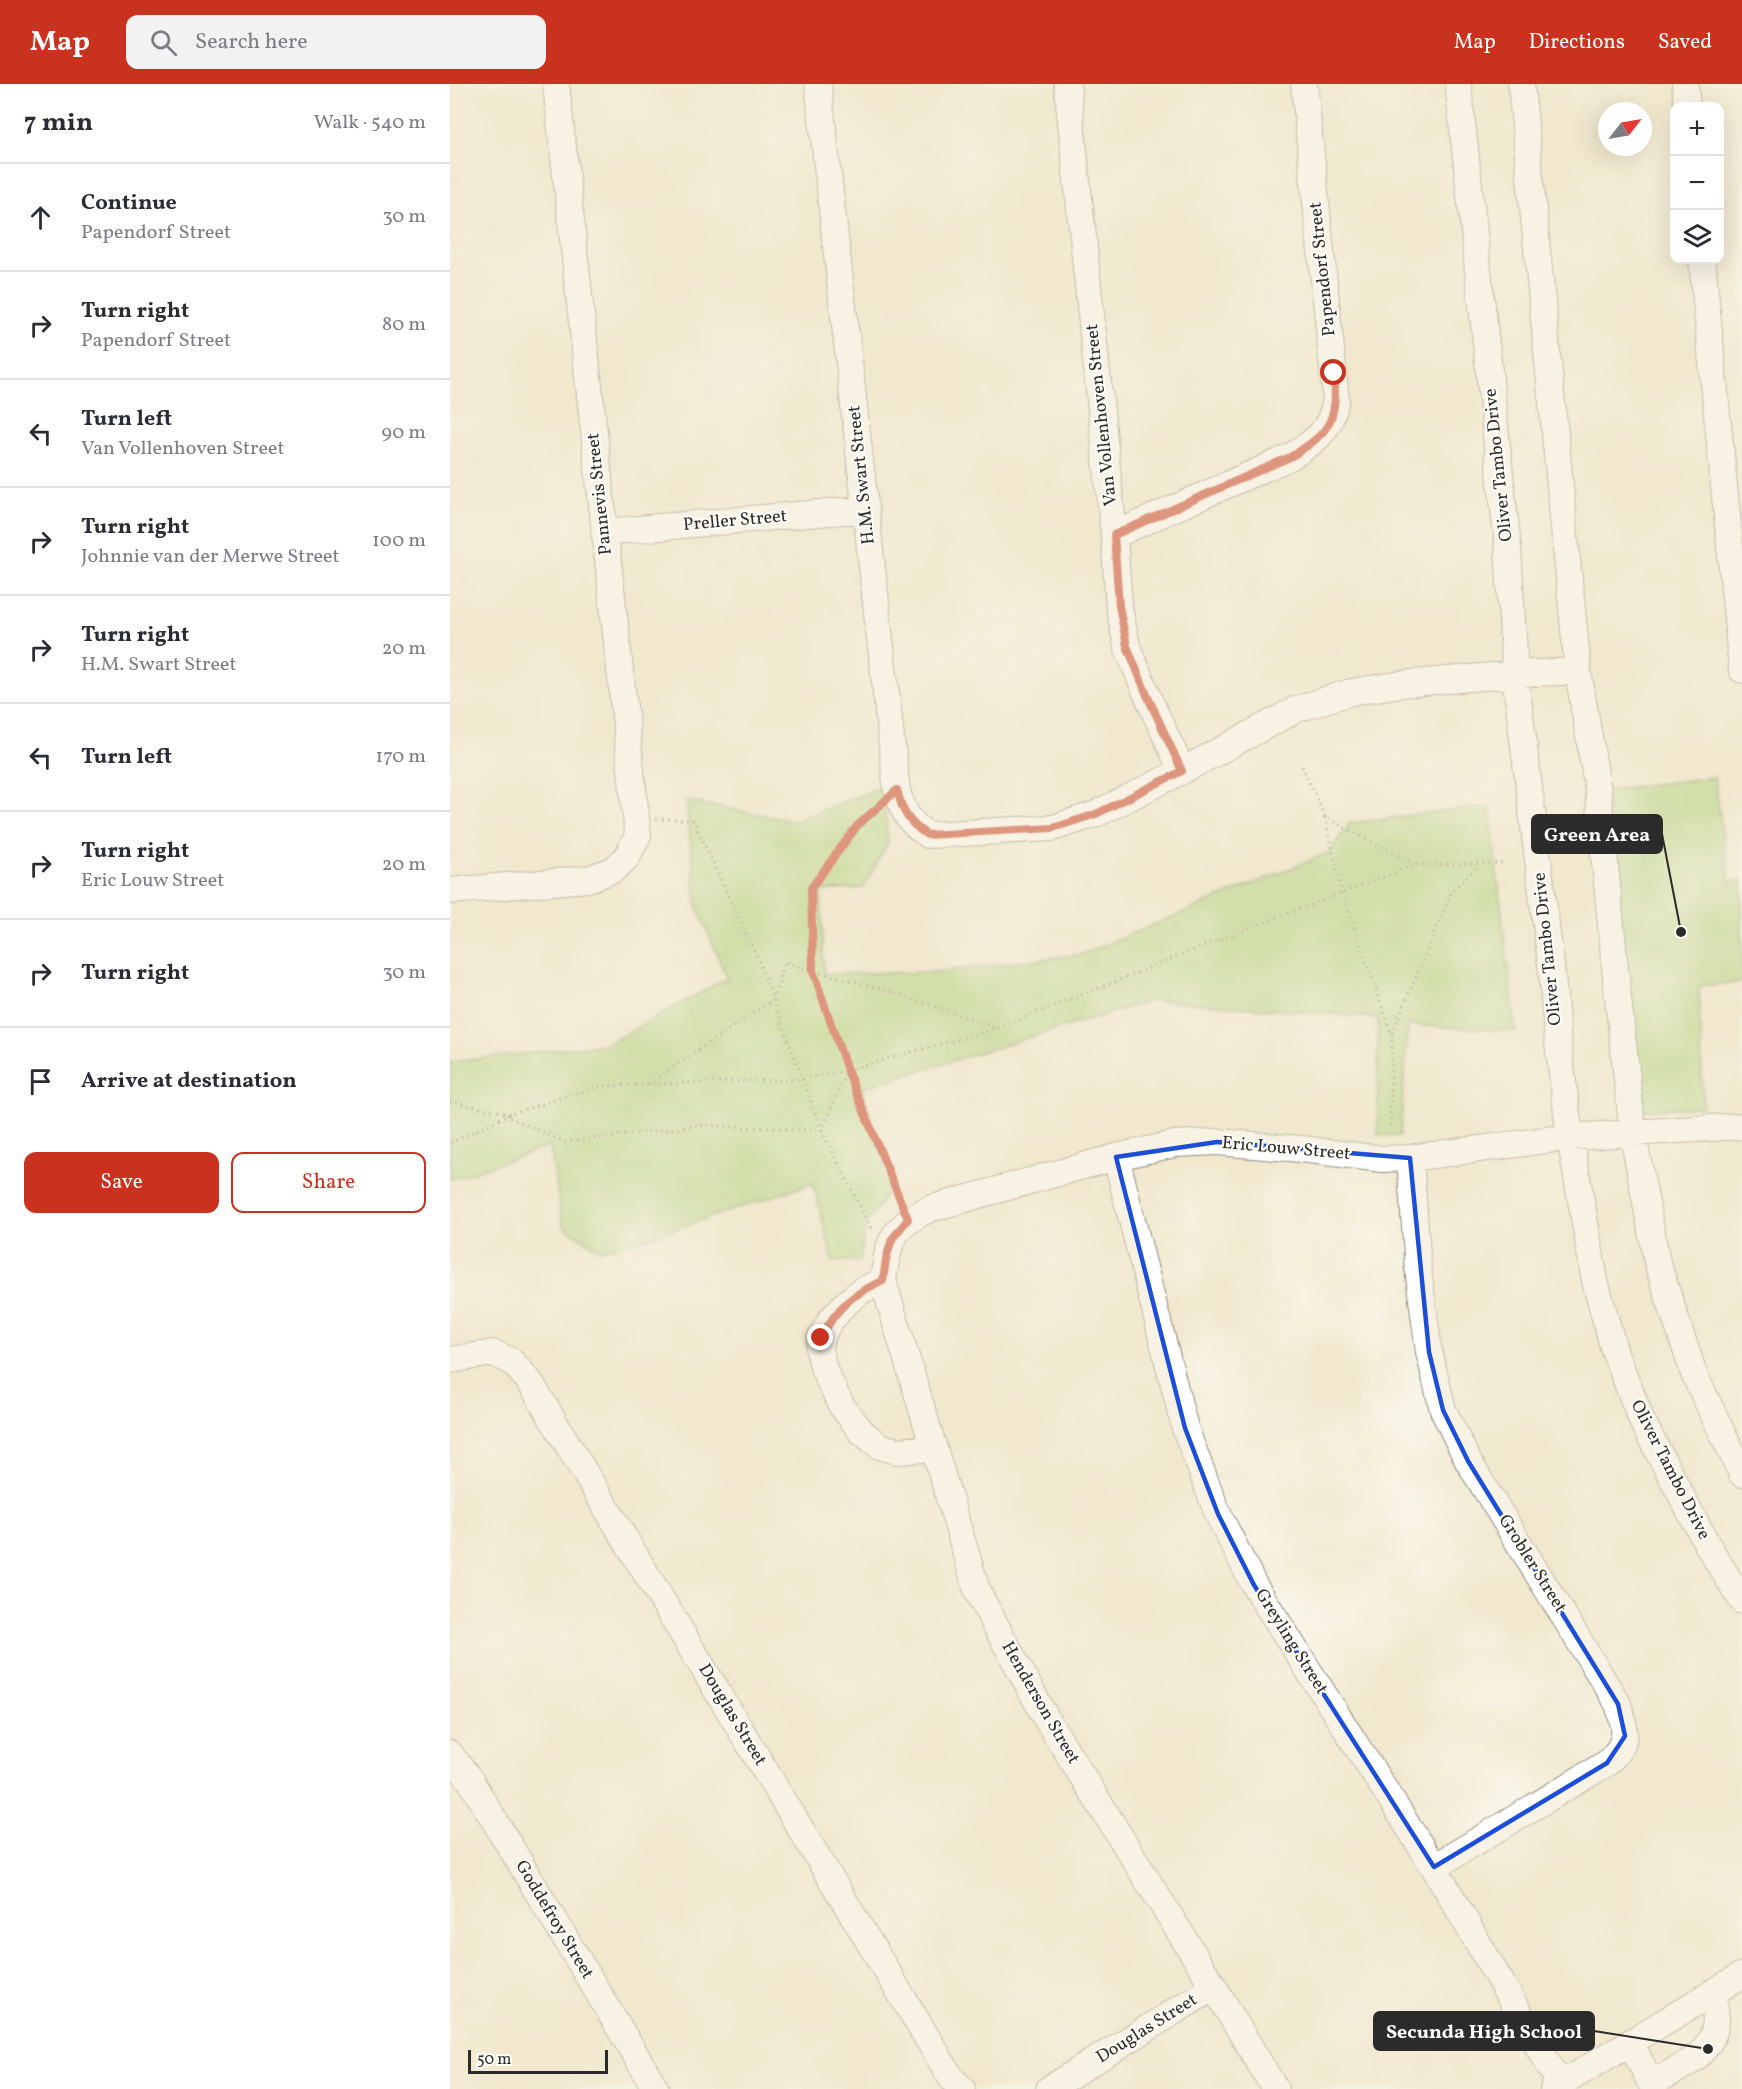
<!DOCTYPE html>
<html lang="en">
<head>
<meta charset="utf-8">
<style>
	body { margin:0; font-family:Vollkorn,serif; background:#f2f2f3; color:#2b2b33 }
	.controls { position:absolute; right:18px; top:18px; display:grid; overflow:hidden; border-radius:12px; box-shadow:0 6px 24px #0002 }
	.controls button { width:54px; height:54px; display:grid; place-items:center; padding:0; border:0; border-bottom:2px solid #e1e1e2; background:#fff; color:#2b2b33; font:30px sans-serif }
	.compass { position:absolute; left:1148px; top:18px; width:54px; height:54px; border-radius:50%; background:#fff; box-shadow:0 6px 24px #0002; rotate:59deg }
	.scale { position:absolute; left:18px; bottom:15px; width:140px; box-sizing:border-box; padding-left:6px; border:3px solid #2b2b2b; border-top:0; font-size:16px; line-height:21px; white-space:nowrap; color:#2b2b2b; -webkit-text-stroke:4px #fdfcf7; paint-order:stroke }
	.stop { position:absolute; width:18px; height:18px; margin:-14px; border:4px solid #c8321e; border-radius:50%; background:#fff }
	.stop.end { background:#c8321e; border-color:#fff; box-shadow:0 2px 6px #0008 }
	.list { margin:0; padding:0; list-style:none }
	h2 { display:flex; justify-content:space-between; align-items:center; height:78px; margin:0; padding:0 24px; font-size:26px }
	h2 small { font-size:20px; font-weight:400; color:#7c7c81 }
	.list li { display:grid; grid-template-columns:39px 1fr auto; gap:18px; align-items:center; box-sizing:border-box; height:108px; padding:0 24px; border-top:2px solid #e1e1e2 }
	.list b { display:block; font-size:22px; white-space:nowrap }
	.list p { margin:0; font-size:20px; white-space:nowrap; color:#7c7c81 }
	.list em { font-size:20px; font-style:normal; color:#7c7c81 }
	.actions { display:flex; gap:12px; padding:18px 24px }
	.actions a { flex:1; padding:14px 0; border:2px solid #c8321e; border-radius:12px; text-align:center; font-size:21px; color:#c8321e }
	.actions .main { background:#c8321e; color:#fff }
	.icon { flex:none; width:33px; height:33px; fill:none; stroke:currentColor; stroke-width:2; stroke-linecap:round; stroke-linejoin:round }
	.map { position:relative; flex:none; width:1292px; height:2005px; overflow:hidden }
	header { display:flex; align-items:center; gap:36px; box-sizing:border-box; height:84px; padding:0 30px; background:#c8321e; color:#fff }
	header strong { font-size:28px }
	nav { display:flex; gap:33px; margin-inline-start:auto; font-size:21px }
	.search { width:420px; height:54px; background:#f2f2f3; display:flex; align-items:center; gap:15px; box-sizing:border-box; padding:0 21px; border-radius:12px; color:#7c7c81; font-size:22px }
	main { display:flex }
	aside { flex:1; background:#fff }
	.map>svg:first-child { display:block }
	.green { fill:#add47f; stroke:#6c8055; stroke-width:1.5 }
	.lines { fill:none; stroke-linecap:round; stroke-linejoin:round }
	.minor-casing { stroke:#8e8a7c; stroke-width:28 }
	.path { stroke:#8e8a7c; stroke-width:3; stroke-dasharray:1.5 4.5; stroke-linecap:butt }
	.minor { stroke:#fff; stroke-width:26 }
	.route { stroke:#c8321e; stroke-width:8 }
	.marked { fill:none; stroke:#1d4ed8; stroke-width:4.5; stroke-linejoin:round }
	.labels { text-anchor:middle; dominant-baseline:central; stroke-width:4.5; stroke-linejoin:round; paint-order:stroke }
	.street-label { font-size:18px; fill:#2b2b2b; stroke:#fdfcf7 }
	.leader { fill:none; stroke:#2b2b2b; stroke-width:2 }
	.callout-dot { fill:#2b2b2b; stroke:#fdfcf7; stroke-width:2 }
	.callout { fill:#2b2b2b; stroke:#2b2b2b; stroke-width:2 }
	.callout-label { font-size:20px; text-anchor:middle; font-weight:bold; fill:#fff }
</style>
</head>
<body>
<header>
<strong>Map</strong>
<div class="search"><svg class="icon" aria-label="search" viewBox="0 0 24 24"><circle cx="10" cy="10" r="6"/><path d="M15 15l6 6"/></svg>Search here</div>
<nav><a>Map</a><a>Directions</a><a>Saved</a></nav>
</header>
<main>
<aside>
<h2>7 min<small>Walk · 540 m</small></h2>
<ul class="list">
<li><svg class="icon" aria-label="ahead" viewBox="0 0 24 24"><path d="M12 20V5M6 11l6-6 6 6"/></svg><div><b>Continue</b><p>Papendorf Street</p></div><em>30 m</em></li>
<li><svg class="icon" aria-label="right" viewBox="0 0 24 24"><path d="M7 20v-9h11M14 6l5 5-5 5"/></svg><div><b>Turn right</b><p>Papendorf Street</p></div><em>80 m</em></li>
<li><svg class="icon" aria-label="left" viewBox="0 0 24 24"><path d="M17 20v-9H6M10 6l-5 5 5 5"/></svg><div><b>Turn left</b><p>Van Vollenhoven Street</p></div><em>90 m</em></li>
<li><svg class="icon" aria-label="right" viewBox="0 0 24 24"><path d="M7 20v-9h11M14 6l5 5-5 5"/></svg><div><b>Turn right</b><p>Johnnie van der Merwe Street</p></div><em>100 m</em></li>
<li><svg class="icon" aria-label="right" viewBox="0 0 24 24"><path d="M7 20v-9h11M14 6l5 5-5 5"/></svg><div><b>Turn right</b><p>H.M. Swart Street</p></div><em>20 m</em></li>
<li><svg class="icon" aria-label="left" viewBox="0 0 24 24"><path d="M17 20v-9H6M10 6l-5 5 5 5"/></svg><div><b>Turn left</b></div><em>170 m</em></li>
<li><svg class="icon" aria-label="right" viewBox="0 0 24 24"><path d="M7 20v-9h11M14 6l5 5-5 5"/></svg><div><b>Turn right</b><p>Eric Louw Street</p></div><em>20 m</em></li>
<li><svg class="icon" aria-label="right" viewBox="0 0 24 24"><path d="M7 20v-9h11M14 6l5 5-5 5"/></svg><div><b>Turn right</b></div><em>30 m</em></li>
<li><svg class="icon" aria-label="arrive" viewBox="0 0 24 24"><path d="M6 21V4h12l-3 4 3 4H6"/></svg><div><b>Arrive at destination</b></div></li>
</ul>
<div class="actions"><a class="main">Save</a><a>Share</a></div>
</aside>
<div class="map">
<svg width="1292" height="2005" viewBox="0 0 1292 2005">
	<rect width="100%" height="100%" fill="#fdfcf7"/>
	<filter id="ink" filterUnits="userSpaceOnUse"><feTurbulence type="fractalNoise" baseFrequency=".0167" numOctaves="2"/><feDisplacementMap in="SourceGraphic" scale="12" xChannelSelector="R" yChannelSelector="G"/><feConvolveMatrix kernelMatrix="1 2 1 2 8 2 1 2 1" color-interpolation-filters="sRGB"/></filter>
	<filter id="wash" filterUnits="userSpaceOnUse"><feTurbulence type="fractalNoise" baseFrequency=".008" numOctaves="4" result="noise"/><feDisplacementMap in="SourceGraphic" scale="24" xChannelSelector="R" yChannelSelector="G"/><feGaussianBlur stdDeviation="1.35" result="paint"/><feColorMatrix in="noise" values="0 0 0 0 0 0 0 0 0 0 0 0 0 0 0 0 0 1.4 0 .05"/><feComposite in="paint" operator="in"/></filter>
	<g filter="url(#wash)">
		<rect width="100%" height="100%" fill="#f1e8ce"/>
		<path class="green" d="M 1264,693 L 1280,798 L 1292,796 L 1292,898 L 1249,902 L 1253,1023 L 1189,1026 L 1156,706 Z
			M 432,703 L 438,758 L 413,804 L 371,807 L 374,890 L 487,888 L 633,870 L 878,769 L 900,739 L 1039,722 L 1066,947 L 958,941 L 950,1052 L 928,1051 L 928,934 L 703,916 L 412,1004 L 441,1103 L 415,1141 L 410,1177 L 383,1177 L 363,1099 L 189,1157 L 150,1166 L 113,1142 L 100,1062 L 0,1096 L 0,978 L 158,960 L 277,894 L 247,822 L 236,717 L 344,737 Z"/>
	</g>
	<g filter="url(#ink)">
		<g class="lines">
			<g class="minor-casing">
				<path id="minor" d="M 368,0 L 447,707 C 454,729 458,738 478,751 L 603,744 L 646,730 L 732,687 L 847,625 L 901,608 L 952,600 L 1065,590 L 1128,587
					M 617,0 L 664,451 L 669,523 L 677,562 L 697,611 L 732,687
					M 1008,0 L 1058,463 L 1065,590 L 1101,881 L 1108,959 L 1120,1053 L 1145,1197 L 1164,1266 L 1192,1337 L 1257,1460 L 1292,1517
					M 1071,0 L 1128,587 L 1148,707 L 1168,914 L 1183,1050 L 1207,1178 L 1244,1290 L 1292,1390
					M 1235,0 L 1237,22
					M 1252,176 L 1292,586
					M 154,448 L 415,425
					M 664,451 L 840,373 C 866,357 881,346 886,315 L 854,0
					M 0,807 L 138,795 L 163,786 L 177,773 L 188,751 L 106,0
					M 666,1073 L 735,1344 L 768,1430 L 804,1501 L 984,1783 L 1110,2000
					M 960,1074 L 968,1185 L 979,1268 L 993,1326 L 1018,1377 L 1168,1620 C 1177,1648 1179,1658 1157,1679 L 984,1783
					M 433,1197 L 412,1206 L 395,1220 L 380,1237 L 371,1254 L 369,1266 L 374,1286 L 391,1321 L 411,1347 L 429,1362 L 447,1367 L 484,1364
					M 0,1276 L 43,1269 L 61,1277 L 80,1298 L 502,1995 L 512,2005
					M 0,1670 L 20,1696 L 206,2005
					M 1180,1958 L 1204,2005
					M 1201,1999 C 1228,1985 1263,1972 1266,1937 C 1266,1928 1264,1918 1263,1908
					M 599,2005 L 764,1903
					M 825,2005 L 764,1903 L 596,1634 L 528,1509 L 433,1197 C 438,1157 442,1143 479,1125 L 666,1073 L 725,1060 L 767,1058 L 851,1065 L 932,1075 L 960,1074 L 1120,1053 L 1292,1042
					M 1103,2005 L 1292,1891"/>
			</g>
			<path class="path" d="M 852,682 L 875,733 L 965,781
				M 430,722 L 407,742 L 361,804 L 363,887 L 436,906 L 547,944
				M 875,733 L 892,808 L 942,951 L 940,1046
				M 206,735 L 243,736 L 308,875 L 372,1047
				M 942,949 L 1002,807 L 1029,781
				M 198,1000 L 323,916 L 334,878 L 363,887 L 397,986 L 451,1117
				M 0,1017 L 60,1030
				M 57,1031 L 150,1002 L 353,995 L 396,986
				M 372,1047 L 397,986 L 549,944 L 804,842 L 965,781 L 1053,779
				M 0,1059 L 56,1032 L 115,1058 L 253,1041 L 372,1047 L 422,1146"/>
			<use href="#minor" class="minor"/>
		</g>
	</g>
	<g class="lines" filter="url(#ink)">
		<path class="route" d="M 371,1254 C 386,1224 403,1209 433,1197 L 436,1175 L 442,1155 L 458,1135 L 397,986 L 363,887 L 361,804 L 407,742 L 447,706 C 453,729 458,738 477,751 L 603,744 L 646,730 L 732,687 L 697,611 L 677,562 L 669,522 L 664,451 L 840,373 C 880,349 888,336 884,289"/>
	</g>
	<path d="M0 0H1292V2005H0ZM 767,1058 L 960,1074 L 979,1268 L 993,1326 L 1018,1377 L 1168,1620 L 1175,1652 L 1157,1679 L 984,1783 L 804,1501 L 768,1430 L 735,1344 L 666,1073 Z" fill="#f1e8ce" fill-opacity=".55" fill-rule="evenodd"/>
	<path class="marked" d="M 767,1058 L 960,1074 L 979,1268 L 993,1326 L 1018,1377 L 1168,1620 L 1175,1652 L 1157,1679 L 984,1783 L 804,1501 L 768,1430 L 735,1344 L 666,1073 Z"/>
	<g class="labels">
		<g class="street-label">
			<text transform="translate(873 185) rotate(-96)">Papendorf Street</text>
			<text transform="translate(652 331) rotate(-96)">Van Vollenhoven Street</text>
			<text transform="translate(1049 381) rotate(-96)">Oliver Tambo Drive</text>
			<text transform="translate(412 391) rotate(-96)">H.M. Swart Street</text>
			<text transform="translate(150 410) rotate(-96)">Pannevis Street</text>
			<text transform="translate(285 437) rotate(-5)">Preller Street</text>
			<text transform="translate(1098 865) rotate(-96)">Oliver Tambo Drive</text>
			<text transform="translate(836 1065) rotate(5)">Eric Louw Street</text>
			<text transform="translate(1220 1386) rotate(63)">Oliver Tambo Drive</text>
			<text transform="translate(1082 1480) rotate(58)">Grobler Street</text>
			<text transform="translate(841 1558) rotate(58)">Greyling Street</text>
			<text transform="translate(590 1619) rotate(60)">Henderson Street</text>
			<text transform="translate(282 1631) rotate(59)">Douglas Street</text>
			<text transform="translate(104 1836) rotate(59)">Goddefroy Street</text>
			<text transform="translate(697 1945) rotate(-32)">Douglas Street</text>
		</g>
	</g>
	<path class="leader" d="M1231 848L1212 750M1258 1965L1144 1947"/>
	<g class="callout-dot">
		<circle cx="1231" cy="848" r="6"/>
		<circle cx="1258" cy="1965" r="6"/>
	</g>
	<g class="callout">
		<rect x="1082" y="731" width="130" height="38" rx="6"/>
		<rect x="924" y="1928" width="220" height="38" rx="6"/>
	</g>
	<g class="callout-label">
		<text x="1147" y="757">Green Area</text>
		<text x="1034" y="1954">Secunda High School</text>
	</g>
</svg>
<div class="controls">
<button>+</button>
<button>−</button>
<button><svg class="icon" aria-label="layers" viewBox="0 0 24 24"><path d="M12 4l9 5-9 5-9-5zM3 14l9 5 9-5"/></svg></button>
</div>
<svg class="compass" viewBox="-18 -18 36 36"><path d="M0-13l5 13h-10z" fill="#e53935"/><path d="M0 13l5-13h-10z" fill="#7c7c81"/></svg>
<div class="scale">50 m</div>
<div class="stop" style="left:884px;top:289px"></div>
<div class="stop end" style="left:371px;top:1254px"></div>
</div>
</main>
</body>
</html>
